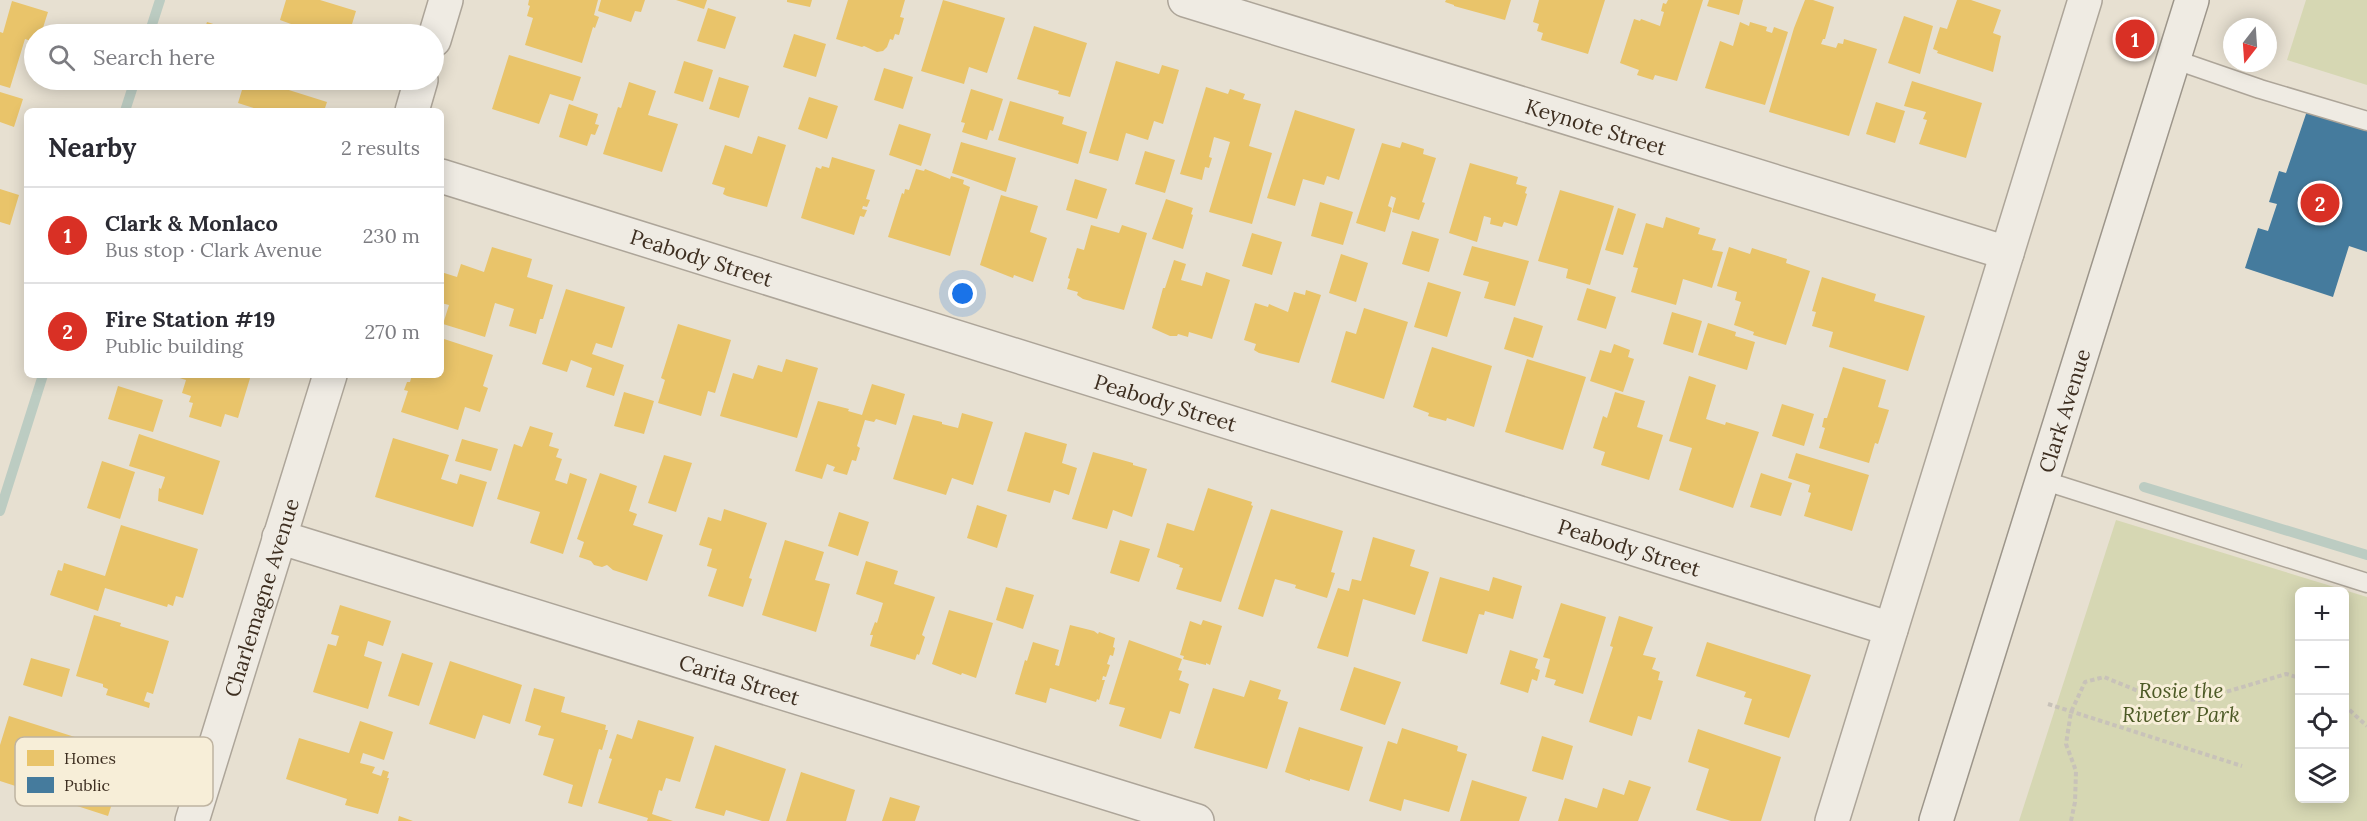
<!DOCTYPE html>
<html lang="en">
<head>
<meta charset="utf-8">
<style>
	body { margin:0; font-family:Lora,serif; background:#f7f7f7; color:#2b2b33 }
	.controls { position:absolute; right:18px; bottom:18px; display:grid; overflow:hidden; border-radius:9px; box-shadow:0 3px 15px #0003 }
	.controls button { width:54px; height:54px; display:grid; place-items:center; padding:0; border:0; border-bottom:2px solid #e1e1e2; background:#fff; color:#2b2b33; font:30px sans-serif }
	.compass { position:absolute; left:2223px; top:18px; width:54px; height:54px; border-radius:50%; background:#fff; box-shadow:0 3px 15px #0003; rotate:197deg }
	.you { position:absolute; left:963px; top:294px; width:21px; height:21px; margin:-15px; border:4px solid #fff; border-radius:50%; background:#1a73e8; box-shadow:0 0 0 9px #1a73e833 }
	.badge { display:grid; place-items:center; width:39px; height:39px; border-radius:50%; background:#d93025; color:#fff; font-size:20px; font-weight:700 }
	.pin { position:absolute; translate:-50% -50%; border:3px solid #fff; box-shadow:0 2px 6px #0006 }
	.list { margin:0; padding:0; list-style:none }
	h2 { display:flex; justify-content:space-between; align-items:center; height:78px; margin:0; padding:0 24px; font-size:26px }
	h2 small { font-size:20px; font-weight:400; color:#7c7c81 }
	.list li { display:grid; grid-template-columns:39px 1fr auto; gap:18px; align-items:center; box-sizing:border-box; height:96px; padding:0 24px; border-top:2px solid #e1e1e2 }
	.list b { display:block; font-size:22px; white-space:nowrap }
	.list p { margin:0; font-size:20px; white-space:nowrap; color:#7c7c81 }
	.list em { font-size:20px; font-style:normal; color:#7c7c81 }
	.icon { flex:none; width:33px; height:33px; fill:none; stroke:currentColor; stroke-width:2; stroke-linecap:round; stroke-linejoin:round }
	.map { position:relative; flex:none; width:2367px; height:821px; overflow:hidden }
	.search { position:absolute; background:#fff; box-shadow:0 3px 15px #0003; left:24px; top:24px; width:420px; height:66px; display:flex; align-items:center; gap:15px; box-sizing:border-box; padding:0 21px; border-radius:33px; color:#7c7c81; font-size:22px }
	.panel { position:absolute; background:#fff; box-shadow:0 3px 15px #0003; left:24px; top:108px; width:420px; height:270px; border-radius:9px }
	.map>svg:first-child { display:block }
	.green { fill:#d6d7b3; fill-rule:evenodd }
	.homes { fill:#e9c46a }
	.public { fill:#457b9d }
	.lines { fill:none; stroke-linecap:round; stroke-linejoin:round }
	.stream { stroke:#bcccc2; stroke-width:10 }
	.lane-casing { stroke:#ada599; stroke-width:21 }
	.street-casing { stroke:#ada599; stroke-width:36 }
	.secondary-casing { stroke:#9c958a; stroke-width:36 }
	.path { stroke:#c8c2b9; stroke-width:4; stroke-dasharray:4.5 3; stroke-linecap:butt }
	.lane { stroke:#efebe3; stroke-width:18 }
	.street { stroke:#efebe3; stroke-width:33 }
	.secondary { stroke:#efebe3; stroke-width:33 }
	.labels { text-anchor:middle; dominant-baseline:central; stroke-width:6; stroke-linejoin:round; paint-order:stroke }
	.street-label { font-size:21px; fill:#3d2e20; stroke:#f7eed8 }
	.park-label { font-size:21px; font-style:italic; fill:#4d5a26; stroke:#f7eed8 }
	.key { fill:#f7eed8; stroke:#bfb4a1; stroke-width:1.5 }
	.key-label { font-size:16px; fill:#3d2e20 }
</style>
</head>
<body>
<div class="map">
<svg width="2367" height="821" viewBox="0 0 2367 821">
	<rect width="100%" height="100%" fill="#e7e0d1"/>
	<path class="green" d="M 2306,0 L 2367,0 L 2367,85 L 2287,60 Z
		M 2116,520 L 2367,597 L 2367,821 L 2019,821 ZM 2300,592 L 2344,592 L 2344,798 L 2300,798 Z"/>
	<path class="homes" d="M 286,0 L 320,0 L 356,11 L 349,34 L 275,34 L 278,25 L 289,29 L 291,24 L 280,20 Z
		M 529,0 L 598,0 L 594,15 L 599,17 L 595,28 L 593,27 L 582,63 L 525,45 L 533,18 L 527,16 L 530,6 L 528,5 Z
		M 601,0 L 645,0 L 641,12 L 635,11 L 631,22 L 598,11 Z
		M 676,0 L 707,0 L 704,9 Z
		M 787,0 L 812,0 L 810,7 L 787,2 Z
		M 848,0 L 905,0 L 900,17 L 904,18 L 899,35 L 895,34 L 893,40 L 890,39 L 887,47 L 883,51 L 877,52 L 864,46 L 862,47 L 836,39 Z
		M 943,0 L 1005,18 L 987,73 L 969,67 L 964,84 L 921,71 Z
		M 1446,0 L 1511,0 L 1505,20 L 1454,6 L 1454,5 L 1445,2 Z
		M 1539,0 L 1605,0 L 1588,54 L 1541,40 L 1543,33 L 1537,31 L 1539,24 L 1533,22 Z
		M 1668,0 L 1703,0 L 1677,81 L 1655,75 L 1653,80 L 1637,75 L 1639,70 L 1620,63 L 1634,19 L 1640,21 L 1641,19 L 1660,26 L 1664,12 L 1661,11 L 1663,3 L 1666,4 Z
		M 1709,0 L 1743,0 L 1739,15 L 1707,6 Z
		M 1805,0 L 1813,0 L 1834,7 L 1825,39 L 1823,39 L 1821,44 L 1836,48 L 1838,43 L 1843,44 L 1844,39 L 1877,49 L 1849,136 L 1769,112 L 1794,28 Z
		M 1957,0 L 1971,0 L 2001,10 L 1993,33 L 2001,36 L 1993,72 L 1937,53 L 1938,51 L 1933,49 L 1940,27 L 1947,29 Z
		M 12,1 L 48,12 L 41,34 L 34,34 L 34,42 L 25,39 L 10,88 L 0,85 L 0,32 L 3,33 Z
		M 708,8 L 736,17 L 725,49 L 697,41 Z
		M 1904,16 L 1933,26 L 1920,74 L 1888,63 Z
		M 207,22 L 245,34 L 203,34 Z
		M 1740,22 L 1749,26 L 1750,22 L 1767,27 L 1766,31 L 1772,33 L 1774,27 L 1788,32 L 1765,105 L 1705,88 L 1720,41 L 1733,46 Z
		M 1034,26 L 1087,43 L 1070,97 L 1058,94 L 1059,91 L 1017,79 Z
		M 794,34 L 826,44 L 816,77 L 783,67 Z
		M 509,55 L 581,77 L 573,101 L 550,94 L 539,124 L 492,109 Z
		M 684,61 L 713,70 L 703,102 L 674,93 Z
		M 1116,61 L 1159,74 L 1162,65 L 1179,70 L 1163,124 L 1154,121 L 1148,140 L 1126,133 L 1118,161 L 1089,153 Z
		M 884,68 L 913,77 L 903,109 L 874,100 Z
		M 719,77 L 749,86 L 739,118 L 709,109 Z
		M 245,80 L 257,80 L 327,102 L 324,111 L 263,111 L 238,103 Z
		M 1912,81 L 1982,103 L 1966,158 L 1919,144 L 1927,120 L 1923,119 L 1926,112 L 1904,106 Z
		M 629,82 L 656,91 L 648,115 L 678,124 L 662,172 L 603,154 L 618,107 L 621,108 Z
		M 1206,87 L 1228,94 L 1230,89 L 1245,94 L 1243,99 L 1261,104 L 1249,146 L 1272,153 L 1252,224 L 1209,212 L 1230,142 L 1214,137 L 1209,157 L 1212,158 L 1209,168 L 1205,167 L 1202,180 L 1180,174 Z
		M 971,89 L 1003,99 L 993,131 L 990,130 L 987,140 L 962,132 L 965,123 L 961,122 Z
		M 0,92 L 23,99 L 14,127 L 0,122 Z
		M 809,97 L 838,106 L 827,139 L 798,129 Z
		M 1010,101 L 1064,117 L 1062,124 L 1087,132 L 1078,164 L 998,140 Z
		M 1876,102 L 1905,111 L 1895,143 L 1866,134 Z
		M 569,104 L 598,114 L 595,124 L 599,125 L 595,135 L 591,134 L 587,146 L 559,137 Z
		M 1295,110 L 1355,129 L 1339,180 L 1327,176 L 1324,185 L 1303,179 L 1295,206 L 1267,198 Z
		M 899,124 L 931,134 L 921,166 L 889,155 Z
		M 758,136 L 786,145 L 767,207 L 727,196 L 723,194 L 725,188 L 712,184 L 725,145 L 752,154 Z
		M 961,142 L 1016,158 L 1006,192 L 952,173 Z
		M 1402,142 L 1424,149 L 1423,154 L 1436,158 L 1422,202 L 1425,203 L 1419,220 L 1392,212 L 1396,198 L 1391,196 L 1388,206 L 1392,208 L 1385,232 L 1356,223 L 1382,143 L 1400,148 Z
		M 1145,151 L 1175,160 L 1165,193 L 1135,184 Z
		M 832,157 L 875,170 L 866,199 L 870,200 L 867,207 L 863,206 L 862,209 L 867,210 L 864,217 L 860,216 L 854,235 L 801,218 L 816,167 L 821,169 L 822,166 L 829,168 Z
		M 1470,163 L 1518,177 L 1516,184 L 1527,187 L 1525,193 L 1527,194 L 1517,226 L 1504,222 L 1502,227 L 1490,224 L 1491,218 L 1484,216 L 1477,242 L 1449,233 Z
		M 916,169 L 924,171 L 925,169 L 950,179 L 951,176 L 964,180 L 963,184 L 970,187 L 950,256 L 888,237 L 902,193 L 904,194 L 905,189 L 909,190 Z
		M 1075,179 L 1107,189 L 1097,219 L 1066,210 Z
		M 0,189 L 19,195 L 10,225 L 0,222 Z
		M 1560,190 L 1614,206 L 1590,285 L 1566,278 L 1568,269 L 1538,261 Z
		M 1001,195 L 1038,206 L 1030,232 L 1047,238 L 1033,282 L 1014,275 L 1013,278 L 980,265 Z
		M 1166,199 L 1193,208 L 1191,214 L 1193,215 L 1183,249 L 1152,239 Z
		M 1320,202 L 1353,212 L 1343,245 L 1311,236 Z
		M 1618,208 L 1636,214 L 1623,255 L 1605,250 Z
		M 1666,217 L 1700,228 L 1698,234 L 1716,239 L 1712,250 L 1723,252 L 1712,288 L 1683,279 L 1676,305 L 1631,292 L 1638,268 L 1633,267 L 1646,223 L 1663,228 Z
		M 1091,225 L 1119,233 L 1122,225 L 1147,233 L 1124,310 L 1083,299 L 1077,295 L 1078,292 L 1067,289 L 1070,279 L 1068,278 L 1077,248 L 1084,250 Z
		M 1412,231 L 1439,239 L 1429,272 L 1402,264 Z
		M 1252,233 L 1282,242 L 1272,275 L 1242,266 Z
		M 1472,246 L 1529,261 L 1515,306 L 1484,298 L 1489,282 L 1463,275 Z
		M 492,247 L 532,259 L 527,277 L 553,285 L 543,319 L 540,319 L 536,334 L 509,326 L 514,309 L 495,303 L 485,337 L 443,324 L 449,305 L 441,303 L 441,272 L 457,277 L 461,264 L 484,272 Z
		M 1729,247 L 1750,254 L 1752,248 L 1787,259 L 1786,263 L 1810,271 L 1786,345 L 1753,335 L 1754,332 L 1734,325 L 1741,302 L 1735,300 L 1737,292 L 1717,286 Z
		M 1341,254 L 1368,263 L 1356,302 L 1329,293 Z
		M 1174,260 L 1186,264 L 1181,280 L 1202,286 L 1206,272 L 1230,280 L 1212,339 L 1189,332 L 1188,337 L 1178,334 L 1177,336 L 1170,336 L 1152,328 L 1163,288 L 1165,288 Z
		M 1822,277 L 1876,294 L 1874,301 L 1925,316 L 1908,371 L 1829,347 L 1833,332 L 1812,326 L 1816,312 L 1812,311 Z
		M 1428,282 L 1461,292 L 1447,337 L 1414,327 Z
		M 1587,288 L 1616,297 L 1606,329 L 1577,320 Z
		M 566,289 L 625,307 L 612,348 L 596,343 L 592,354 L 624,365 L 614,396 L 586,387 L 592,368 L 571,360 L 567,372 L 542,364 Z
		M 1306,290 L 1321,295 L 1299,363 L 1259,353 L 1254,350 L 1256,344 L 1244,340 L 1255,303 L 1268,307 L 1269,304 L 1288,312 L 1294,292 L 1305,295 Z
		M 1364,308 L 1408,322 L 1384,399 L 1331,382 L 1346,331 L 1356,334 Z
		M 1672,312 L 1702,321 L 1693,353 L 1663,344 Z
		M 1514,317 L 1543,326 L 1533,358 L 1504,349 Z
		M 1708,323 L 1736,332 L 1735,336 L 1755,342 L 1747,370 L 1698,355 Z
		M 678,324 L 731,340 L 715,393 L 708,391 L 701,416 L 658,403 L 665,380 L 661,378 Z
		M 441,338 L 493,355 L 483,386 L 488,388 L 480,412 L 465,407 L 458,430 L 401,412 L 408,391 L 404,390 L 407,382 L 410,382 L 412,375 L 441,375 Z
		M 1614,344 L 1630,350 L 1628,357 L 1634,359 L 1623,392 L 1590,381 L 1600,350 L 1611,353 Z
		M 1432,347 L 1492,366 L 1474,427 L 1447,418 L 1446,421 L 1428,416 L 1429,413 L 1413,407 Z
		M 786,359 L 818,368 L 797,438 L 720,416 L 733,373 L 753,379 L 758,365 L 782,372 Z
		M 1527,359 L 1586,377 L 1563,450 L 1505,432 Z
		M 1843,367 L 1886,380 L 1878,407 L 1889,410 L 1878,444 L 1875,443 L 1869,463 L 1819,448 L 1825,428 L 1822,427 L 1824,418 L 1827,418 Z
		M 170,375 L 251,375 L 238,418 L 225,414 L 221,427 L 189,417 L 193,403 L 189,402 L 191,396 L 182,393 L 186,380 Z
		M 1689,376 L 1716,385 L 1706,419 L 1725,425 L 1726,422 L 1759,432 L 1733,508 L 1679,490 L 1692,448 L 1669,441 Z
		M 872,384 L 905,394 L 896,425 L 876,419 L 874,422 L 865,420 L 857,446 L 860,448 L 856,461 L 852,460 L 847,475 L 833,471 L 835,467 L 827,464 L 822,479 L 795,471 L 818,401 L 849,409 L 848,411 L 862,415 Z
		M 118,386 L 163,400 L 153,432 L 108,419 Z
		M 624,392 L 654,401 L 644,434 L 614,426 Z
		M 1615,392 L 1645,401 L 1637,427 L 1663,435 L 1649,480 L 1601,465 L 1605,452 L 1593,448 L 1603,416 L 1607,418 Z
		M 1782,404 L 1814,414 L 1804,446 L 1772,436 Z
		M 962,413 L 993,422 L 973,485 L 952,478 L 946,495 L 893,479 L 913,415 L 942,422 L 942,424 L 958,428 Z
		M 530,426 L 553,433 L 549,446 L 559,449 L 556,457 L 562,459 L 555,480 L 567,484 L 570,473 L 587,479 L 563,554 L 530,543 L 540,512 L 497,499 L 514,444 L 522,447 Z
		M 1025,432 L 1067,444 L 1062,463 L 1077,468 L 1069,495 L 1054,490 L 1050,503 L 1007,491 Z
		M 139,434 L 220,461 L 203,515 L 158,501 L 159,488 L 161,489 L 165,477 L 129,466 Z
		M 393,438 L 449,455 L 441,479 L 457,484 L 460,474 L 487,482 L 473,527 L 375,497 Z
		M 462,439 L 498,449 L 491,471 L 455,461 Z
		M 1093,452 L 1133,463 L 1133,465 L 1147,469 L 1132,517 L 1113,510 L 1107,529 L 1072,519 Z
		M 1796,453 L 1869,475 L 1852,531 L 1804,516 L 1811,493 L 1808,492 L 1810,485 L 1788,478 Z
		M 664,455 L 692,463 L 676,512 L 648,503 Z
		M 102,461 L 135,472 L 120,519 L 87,508 Z
		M 600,473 L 637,486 L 629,511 L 637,514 L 633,525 L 663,535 L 647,581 L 613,570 L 607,565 L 602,567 L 594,565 L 591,561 L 579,557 L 584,542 L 577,539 Z
		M 1761,473 L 1792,483 L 1781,516 L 1750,507 Z
		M 1208,488 L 1252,502 L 1251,505 L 1253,506 L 1221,602 L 1176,589 L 1183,568 L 1179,567 L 1180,565 L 1157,557 L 1167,523 L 1194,531 Z
		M 977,505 L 1007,515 L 997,548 L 967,538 Z
		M 724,509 L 767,523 L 749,578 L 752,579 L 743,607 L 708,596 L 717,569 L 707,566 L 712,549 L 699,545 L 708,517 L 721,521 Z
		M 1271,509 L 1343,531 L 1331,572 L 1335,573 L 1327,598 L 1295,588 L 1296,585 L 1275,579 L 1263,617 L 1238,609 Z
		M 839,512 L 869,522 L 858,556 L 828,546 Z
		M 121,525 L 198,549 L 183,598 L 176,596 L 173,606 L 168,604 L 167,607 L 105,588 L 98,611 L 50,595 L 58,570 L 62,571 L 64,563 L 105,576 Z
		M 1373,537 L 1415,550 L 1410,566 L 1429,572 L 1415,615 L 1363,599 L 1348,657 L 1317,648 L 1338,588 L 1349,591 L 1352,579 L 1361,581 Z
		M 785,540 L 824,552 L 815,580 L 830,584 L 816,632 L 762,615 Z
		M 1120,540 L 1150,549 L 1139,582 L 1110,573 Z
		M 866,561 L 898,571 L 894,584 L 935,597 L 922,635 L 925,637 L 919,655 L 917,654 L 915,660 L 870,646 L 873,635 L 870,635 L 875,622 L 877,623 L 883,603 L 856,594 Z
		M 1440,577 L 1489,591 L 1493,577 L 1522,586 L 1513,619 L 1485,611 L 1484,615 L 1479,614 L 1467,654 L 1422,641 Z
		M 1006,587 L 1034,595 L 1023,629 L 996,620 Z
		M 1561,603 L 1606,617 L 1583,694 L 1554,685 L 1556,680 L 1545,677 L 1550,659 L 1543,657 Z
		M 340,605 L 391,621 L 383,646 L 368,641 L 364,656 L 382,662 L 368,709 L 313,692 L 328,644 L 336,646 L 339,636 L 331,634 Z
		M 949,610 L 993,623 L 976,678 L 962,673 L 961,675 L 932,664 Z
		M 94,615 L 121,623 L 120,626 L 169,641 L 153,694 L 147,692 L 144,701 L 150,703 L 149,708 L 106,695 L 108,689 L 103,687 L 103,684 L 76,676 Z
		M 1619,616 L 1653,627 L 1643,655 L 1656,658 L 1652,669 L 1660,672 L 1658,680 L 1663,681 L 1651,720 L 1638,716 L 1632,736 L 1589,722 L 1613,647 L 1610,646 Z
		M 1203,620 L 1222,626 L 1210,665 L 1206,663 L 1206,665 L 1183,659 L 1184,656 L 1180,655 L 1190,621 L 1201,625 Z
		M 1070,625 L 1094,631 L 1098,634 L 1099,632 L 1115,638 L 1113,647 L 1115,648 L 1113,656 L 1110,655 L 1107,664 L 1110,665 L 1106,677 L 1103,676 L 1102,680 L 1105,680 L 1099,700 L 1097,699 L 1096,702 L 1050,688 L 1046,703 L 1015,694 L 1025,660 L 1027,661 L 1033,642 L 1059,650 L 1055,665 L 1059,666 Z
		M 1129,640 L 1182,659 L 1178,670 L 1182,671 L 1179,680 L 1189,684 L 1180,714 L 1170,711 L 1161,739 L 1119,726 L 1125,708 L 1109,704 Z
		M 1707,642 L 1811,675 L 1789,738 L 1744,724 L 1752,699 L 1744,697 L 1746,692 L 1696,676 Z
		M 1510,650 L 1538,659 L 1535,668 L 1540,670 L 1537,681 L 1532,679 L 1528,693 L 1500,684 Z
		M 402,653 L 433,663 L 419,706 L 388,696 Z
		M 31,658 L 70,669 L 62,697 L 23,685 Z
		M 450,661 L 522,685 L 510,724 L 483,715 L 475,739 L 429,724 Z
		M 1354,667 L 1401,682 L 1385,725 L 1340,710 Z
		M 1250,680 L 1281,690 L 1278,699 L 1288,702 L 1267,769 L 1194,748 L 1213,688 L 1244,697 Z
		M 534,688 L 565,697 L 561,712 L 606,725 L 605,730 L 608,730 L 602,750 L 599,749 L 582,807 L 568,803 L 573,785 L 543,775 L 554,739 L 538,735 L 541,726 L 525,721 Z
		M 9,716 L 128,754 L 108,816 L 0,781 L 0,745 Z
		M 638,720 L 694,737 L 680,782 L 666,778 L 662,791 L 659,790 L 652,814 L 673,821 L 647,821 L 648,818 L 598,803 L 612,759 L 609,758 L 617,734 L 632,739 Z
		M 360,721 L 393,732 L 384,760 L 363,753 L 360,763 L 375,767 L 372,773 L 381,776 L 383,770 L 389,772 L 387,778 L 389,778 L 378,814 L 345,805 L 347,799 L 286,779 L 299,738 L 349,753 Z
		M 1299,727 L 1363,747 L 1349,791 L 1310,779 L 1310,781 L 1285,772 Z
		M 1402,728 L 1458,746 L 1457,751 L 1467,754 L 1449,812 L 1404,799 L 1401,811 L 1369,801 L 1388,741 L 1397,744 Z
		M 1698,729 L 1781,757 L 1761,821 L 1731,821 L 1696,810 L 1709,769 L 1688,762 Z
		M 1542,736 L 1573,746 L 1563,780 L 1532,771 Z
		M 715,745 L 786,769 L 769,821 L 762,821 L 726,810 L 724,816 L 695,808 Z
		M 801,772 L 855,790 L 846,821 L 786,821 Z
		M 1472,780 L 1527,797 L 1519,821 L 1460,821 Z
		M 1629,780 L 1651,787 L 1638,821 L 1558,821 L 1565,798 L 1597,808 L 1603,788 L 1624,795 Z
		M 890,797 L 920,806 L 915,821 L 882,821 Z
		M 399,816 L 413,821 L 398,821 Z"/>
	<path class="public" d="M 2307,111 L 2367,130 L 2367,252 L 2349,246 L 2333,297 L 2245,268 L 2258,228 L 2268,231 L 2277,204 L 2269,202 L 2279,171 L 2286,173 Z"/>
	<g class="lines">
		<path class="stream" d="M 149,34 L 160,0
			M 125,111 L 135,80
			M 2144,487 L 2367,555
			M 0,511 L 43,375"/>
		<g class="lane-casing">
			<path id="lane" d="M 2173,59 L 2260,89 L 2367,121
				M 2042,480 L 2367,583"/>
		</g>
		<g class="street-casing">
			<g id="street">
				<path id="s1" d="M 1185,0 L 2007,253"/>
				<path d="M 434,40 L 446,0"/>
				<path d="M 412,111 L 421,80"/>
				<path id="s2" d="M 441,176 L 1891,629"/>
				<path id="s3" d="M 279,537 L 1197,821"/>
				<path id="s4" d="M 192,821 L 330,375"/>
				<path d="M 1832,821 L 2085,0"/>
			</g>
		</g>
		<g class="secondary-casing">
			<g id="secondary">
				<path id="s5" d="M 1936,821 L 2192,0"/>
			</g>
		</g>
		<path class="path" d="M 2048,704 L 2242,766
			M 2344,705 L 2367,726
			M 2071,821 L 2075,802 L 2076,771 L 2066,744 L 2071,712 L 2085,682 L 2104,677 L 2153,697 L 2199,700 L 2286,674 L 2300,678"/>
		<use href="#lane" class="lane"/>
		<use href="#street" class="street"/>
		<use href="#secondary" class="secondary"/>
	</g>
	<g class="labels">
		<g class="street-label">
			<text stroke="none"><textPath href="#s1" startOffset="430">Keynote Street</textPath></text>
			<text stroke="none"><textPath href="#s2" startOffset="273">Peabody Street</textPath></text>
			<text stroke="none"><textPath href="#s2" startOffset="759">Peabody Street</textPath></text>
			<text stroke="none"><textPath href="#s5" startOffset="430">Clark Avenue</textPath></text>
			<text stroke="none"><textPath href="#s2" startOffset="1245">Peabody Street</textPath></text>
			<text stroke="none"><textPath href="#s4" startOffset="234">Charlemagne Avenue</textPath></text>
			<text stroke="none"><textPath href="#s3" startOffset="482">Carita Street</textPath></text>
		</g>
		<g class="park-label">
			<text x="2181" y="690">Rosie the<tspan x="2181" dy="24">Riveter Park</tspan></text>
		</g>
	</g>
	<rect x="15" y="737" width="198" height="69" rx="9" class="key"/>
	<rect x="27" y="750" width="27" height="16" fill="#e9c46a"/>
	<rect x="27" y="777" width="27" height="16" fill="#457b9d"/>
	<g class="key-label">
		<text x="64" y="764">Homes</text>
		<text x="64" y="791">Public</text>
	</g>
</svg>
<div class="controls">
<button>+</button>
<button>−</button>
<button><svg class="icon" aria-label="locate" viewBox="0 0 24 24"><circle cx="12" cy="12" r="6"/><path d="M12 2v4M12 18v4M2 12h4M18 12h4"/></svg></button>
<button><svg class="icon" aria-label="layers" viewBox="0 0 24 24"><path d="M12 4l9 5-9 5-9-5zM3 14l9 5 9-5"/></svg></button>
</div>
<svg class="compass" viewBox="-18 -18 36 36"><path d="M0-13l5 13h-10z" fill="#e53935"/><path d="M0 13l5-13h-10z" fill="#7c7c81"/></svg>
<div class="you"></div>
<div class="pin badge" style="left:2135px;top:39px">1</div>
<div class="pin badge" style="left:2320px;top:203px">2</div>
<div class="search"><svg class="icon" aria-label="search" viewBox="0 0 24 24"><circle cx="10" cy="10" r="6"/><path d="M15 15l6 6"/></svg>Search here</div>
<section class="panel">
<h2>Nearby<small>2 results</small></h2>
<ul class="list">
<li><span class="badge">1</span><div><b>Clark &amp; Monlaco</b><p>Bus stop · Clark Avenue</p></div><em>230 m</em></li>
<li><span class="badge">2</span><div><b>Fire Station #19</b><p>Public building</p></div><em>270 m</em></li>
</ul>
</section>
</div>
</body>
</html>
